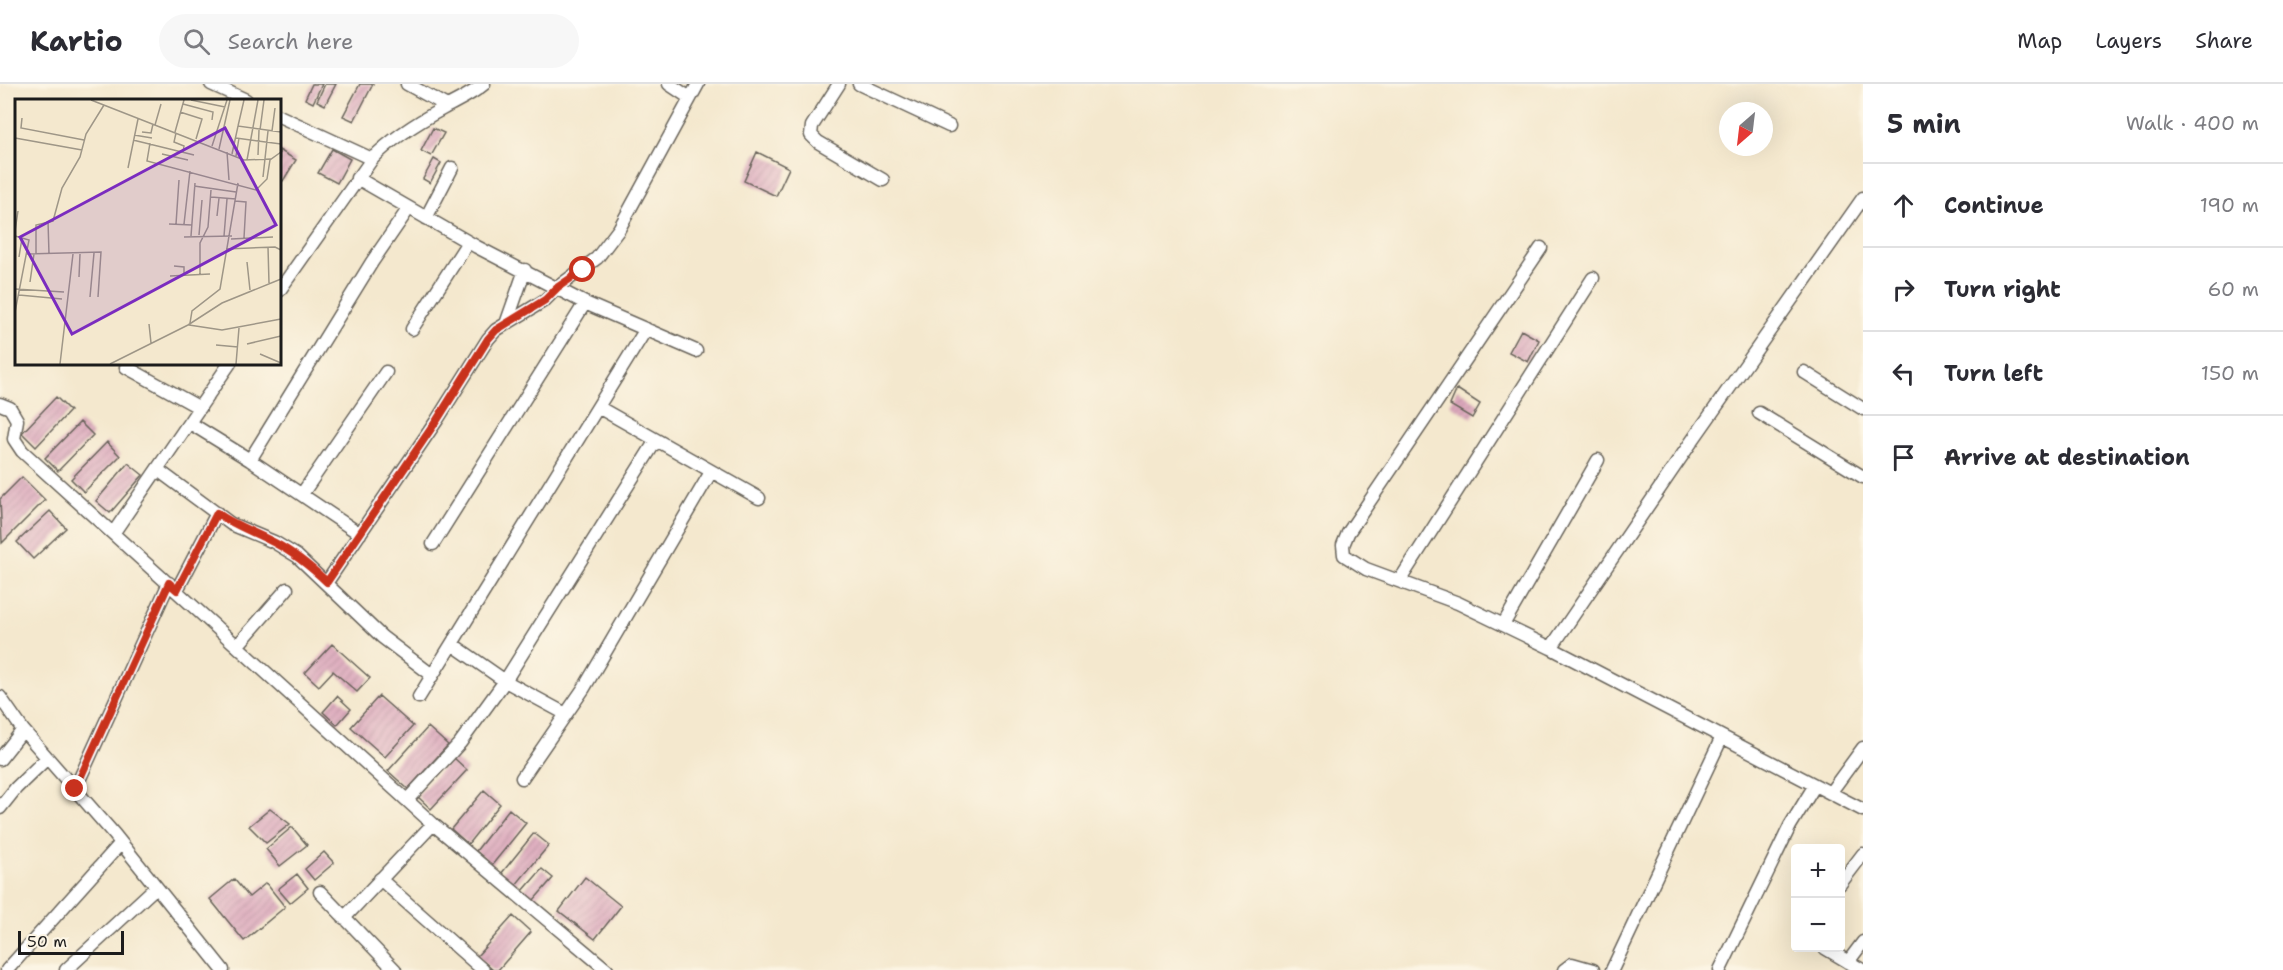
<!DOCTYPE html>
<html lang="en">
<head>
<meta charset="utf-8">
<style>
	body { margin:0; font-family:"Shantell Sans",sans-serif; background:#f7f7f7; color:#2b2b33 }
	.controls { position:absolute; right:18px; bottom:18px; display:grid; overflow:hidden; border-radius:6px; box-shadow:0 6px 24px #0002 }
	.controls button { width:54px; height:54px; display:grid; place-items:center; padding:0; border:0; border-bottom:2px solid #e1e1e2; background:#fff; color:#2b2b33; font:30px sans-serif }
	.compass { position:absolute; left:1719px; top:18px; width:54px; height:54px; border-radius:50%; background:#fff; box-shadow:0 6px 24px #0002; rotate:208deg }
	.scale { position:absolute; left:18px; bottom:15px; width:106px; box-sizing:border-box; padding-left:6px; border:3px solid #1c1c1c; border-top:0; font-size:16px; line-height:21px; white-space:nowrap; color:#1c1c1c; -webkit-text-stroke:4px #fcf5e5; paint-order:stroke }
	.stop { position:absolute; width:18px; height:18px; margin:-14px; border:4px solid #c8321e; border-radius:50%; background:#fff }
	.stop.end { background:#c8321e; border-color:#fff; box-shadow:0 2px 6px #0008 }
	.list { margin:0; padding:0; list-style:none }
	h2 { display:flex; justify-content:space-between; align-items:center; height:78px; margin:0; padding:0 24px; font-size:26px }
	h2 small { font-size:20px; font-weight:400; color:#7c7c81 }
	.list li { display:grid; grid-template-columns:39px 1fr auto; gap:18px; align-items:center; box-sizing:border-box; height:84px; padding:0 24px; border-top:2px solid #e1e1e2 }
	.list b { display:block; font-size:22px; white-space:nowrap }
	.list em { font-size:20px; font-style:normal; color:#7c7c81 }
	.icon { flex:none; width:33px; height:33px; fill:none; stroke:currentColor; stroke-width:2; stroke-linecap:round; stroke-linejoin:round }
	.map { position:relative; flex:none; width:1863px; height:886px; overflow:hidden }
	header { display:flex; align-items:center; gap:36px; box-sizing:border-box; height:84px; padding:0 30px; background:#fff; border-bottom:2px solid #e1e1e2 }
	header strong { font-size:28px }
	nav { display:flex; gap:33px; margin-inline-start:auto; font-size:21px }
	.search { width:420px; height:54px; background:#f7f7f7; display:flex; align-items:center; gap:15px; box-sizing:border-box; padding:0 21px; border-radius:33px; color:#7c7c81; font-size:22px }
	main { display:flex }
	aside { flex:1; background:#fff }
	.map>svg:first-child { display:block }
	.building { fill:url(#building-hatch) }
	.lines { fill:none; stroke-linecap:round; stroke-linejoin:round }
	.minor-casing { stroke:#68635a; stroke-width:15 }
	.minor { stroke:#fff; stroke-width:12 }
	.route { stroke:#c8321e; stroke-width:8 }
	.inset-road { fill:none; stroke:#9e9687; stroke-width:1.5 }
	.view { fill:#7b2cbf; fill-opacity:0.15; stroke:#7b2cbf; stroke-width:3 }
	.inset-edge { fill:none; stroke:#1c1c1c; stroke-width:3 }
</style>
</head>
<body>
<header>
<strong>Kartio</strong>
<div class="search"><svg class="icon" aria-label="search" viewBox="0 0 24 24"><circle cx="10" cy="10" r="6"/><path d="M15 15l6 6"/></svg>Search here</div>
<nav><a>Map</a><a>Layers</a><a>Share</a></nav>
</header>
<main>
<div class="map">
<svg width="1863" height="886" viewBox="0 0 1863 886">
	<defs>
		<pattern id="building-hatch" width="6" height="6" patternUnits="userSpaceOnUse" patternTransform="scale(1.5)"><rect width="6" height="6" fill="#dca8bc"/><path d="M-1 1l2-2M0 6l6-6M5 7l2-2" fill="none" stroke="#bc90a1"/></pattern>
	</defs>
	<rect width="100%" height="100%" fill="#fcf5e5"/>
	<filter id="ink" filterUnits="userSpaceOnUse"><feTurbulence type="fractalNoise" baseFrequency=".0167" numOctaves="2"/><feDisplacementMap in="SourceGraphic" scale="12" xChannelSelector="R" yChannelSelector="G"/><feConvolveMatrix kernelMatrix="1 2 1 2 8 2 1 2 1" color-interpolation-filters="sRGB"/></filter>
	<filter id="wash" filterUnits="userSpaceOnUse"><feTurbulence type="fractalNoise" baseFrequency=".008" numOctaves="4" result="noise"/><feDisplacementMap in="SourceGraphic" scale="24" xChannelSelector="R" yChannelSelector="G"/><feGaussianBlur stdDeviation="1.35" result="paint"/><feColorMatrix in="noise" values="0 0 0 0 0 0 0 0 0 0 0 0 0 0 0 0 0 1.4 0 .05"/><feComposite in="paint" operator="in"/></filter>
	<g filter="url(#wash)">
		<rect width="100%" height="100%" fill="#f4e8ce"/>
		<g id="blocks">
			<path class="building" d="M 312,0 L 322,0 L 313,19 L 305,15 Z
				M 325,0 L 336,0 L 325,21 L 317,17 Z
				M 360,0 L 373,0 L 354,37 L 343,32 Z
				M 433,44 L 444,49 L 431,72 L 421,67 Z
				M 332,65 L 350,75 L 337,99 L 318,89 Z
				M 279,66 L 296,76 L 283,97 L 279,94 Z
				M 757,68 L 789,84 L 776,112 L 744,97 Z
				M 434,75 L 441,79 L 430,99 L 423,95 Z
				M 1521,246 L 1539,256 L 1528,278 L 1509,268 Z
				M 1457,305 L 1480,320 L 1472,334 L 1450,321 Z
				M 56,313 L 70,327 L 36,363 L 22,349 Z
				M 80,338 L 93,351 L 58,387 L 45,374 Z
				M 107,358 L 120,372 L 84,408 L 71,395 Z
				M 128,379 L 143,391 L 110,429 L 96,417 Z
				M 22,393 L 45,416 L 2,459 L 0,415 Z
				M 50,427 L 66,444 L 33,475 L 17,458 Z
				M 332,560 L 370,594 L 357,608 L 333,587 L 319,602 L 305,589 Z
				M 337,612 L 351,625 L 337,641 L 323,628 Z
				M 379,612 L 413,642 L 385,673 L 351,643 Z
				M 428,643 L 448,661 L 408,705 L 388,687 Z
				M 453,673 L 467,686 L 431,725 L 417,712 Z
				M 484,706 L 500,720 L 468,760 L 451,745 Z
				M 270,725 L 290,740 L 266,759 L 249,742 Z
				M 509,725 L 526,739 L 492,781 L 476,767 Z
				M 292,743 L 307,761 L 280,782 L 266,765 Z
				M 534,749 L 549,761 L 515,802 L 501,790 Z
				M 324,768 L 334,779 L 314,796 L 305,785 Z
				M 542,785 L 553,794 L 533,817 L 522,808 Z
				M 297,790 L 308,804 L 290,819 L 278,805 Z
				M 585,793 L 621,822 L 595,855 L 559,827 Z
				M 234,795 L 249,813 L 266,799 L 285,823 L 244,857 L 210,815 Z
				M 513,832 L 531,848 L 498,886 L 493,886 L 477,872 Z"/>
		</g>
	</g>
	<g filter="url(#ink)">
		<use href="#blocks" fill-opacity="0" stroke="#68635a" stroke-width="1.5"/>
		<g class="lines">
			<g class="minor-casing">
				<path id="minor" d="M 211,0 L 246,16
					M 407,0 L 447,22
					M 669,0 L 690,14
					M 839,0 L 812,42 L 811,51 L 818,58 L 883,96
					M 859,0 L 949,42
					M 279,32 L 372,75
					M 357,94 L 477,163 L 585,219 L 696,267
					M 426,134 L 452,84
					M 1541,164 L 1348,449 L 1343,461 L 1344,471 L 1366,485 L 1458,519 L 1551,564 L 1863,726
					M 279,207 L 372,75 C 392,54 418,38 444,24 C 458,16 471,11 484,0
					M 506,240 L 525,186
					M 412,245 L 468,158
					M 129,279 L 126,283 L 200,324
					M 1804,288 L 1863,325
					M 0,320 L 10,324 L 17,336 L 14,355 L 22,367 L 433,740 L 607,886
					M 598,323 L 759,414
					M 1759,329 L 1863,393
					M 190,339 L 250,376 L 360,450
					M 250,376 L 372,178 L 409,124
					M 158,386 L 231,440 L 274,458 L 297,472 L 382,553 L 432,591
					M 302,410 L 386,288
					M 114,448 L 230,279
					M 433,460 L 585,219
					M 1400,496 L 1593,194
					M 327,498 L 437,336 L 488,255 L 496,246 L 545,216 L 558,203 L 597,174 L 619,145 L 698,0
					M 177,506 L 217,429
					M 1503,541 L 1598,376
					M 452,560 L 505,597 L 566,630
					M 238,561 L 287,505
					M 1551,564 L 1692,357 L 1863,114
					M 0,613 L 23,646 L 114,750 L 223,886
					M 419,613 L 646,245
					M 0,675 L 23,646
					M 522,694 L 584,604 L 711,388
					M 75,705 L 169,499
					M 1830,709 L 1863,664
					M 407,716 L 460,659 L 505,597 L 655,358
					M 0,724 L 16,704 L 47,674
					M 380,795 L 483,886
					M 1840,800 L 1863,770
					M 320,808 L 395,886
					M 344,834 L 433,740
					M 1825,864 L 1862,886
					M 1848,878 L 1863,858
					M 7,886 L 121,759
					M 66,886 L 156,803
					M 1564,886 L 1572,880 L 1593,886
					M 1612,886 L 1722,653
					M 1720,886 L 1790,742 L 1815,701"/>
			</g>
			<use href="#minor" class="minor"/>
		</g>
	</g>
	<g class="lines" filter="url(#ink)">
		<path class="route" d="M 75,705 L 169,499 L 177,506 L 217,429 C 235,442 255,448 275,459 C 294,469 311,483 327,498 L 437,336 L 488,255 L 496,246 L 545,216 L 558,203 L 583,186"/>
	</g>
	<g transform="translate(15 15)">
		<rect width="266" height="266" fill="#f4e8ce"/>
		<path class="inset-road" d="M 76,1 L 229,61 L 256,60M 176,1 L 210,8M 168,5 L 198,13 L 197,21M 165,13 L 187,20 L 181,40M 7,19 L 6,29 L 69,41M 140,26 L 146,5M 223,27 L 229,1M 245,31 L 249,1M 257,32 L 260,9M 127,33 L 136,34 L 138,25M 160,33 L 169,1M 161,34 L 159,43 L 169,47 L 168,53M 119,36 L 137,39M 0,39 L 67,51M 221,39 L 266,45M 118,41 L 179,56M 135,44 L 132,62 L 241,91 L 252,80 L 255,61 L 266,53M 197,47 L 212,1M 204,50 L 215,1M 212,53 L 214,81M 147,55 L 173,61M 217,55 L 223,27 L 266,33M 243,56 L 244,31M 221,57 L 224,39M 232,61 L 243,1M 113,69 L 123,20M 248,78 L 253,32M 179,87 L 221,93M 196,98 L 221,100M 220,102 L 231,103 L 229,139M 202,117 L 204,99M 33,122 L 34,155M 154,125 L 177,126M 161,125 L 164,81M 169,125 L 175,72M 0,132 L 3,112M 184,136 L 187,101M 0,137 L 14,141 L 0,213M 176,137 L 180,84M 209,137 L 212,100M 169,138 L 217,137M 216,140 L 258,138M 253,148 L 254,184M 211,150 L 260,148 L 266,151M 11,155 L 86,153 L 83,198M 21,155 L 21,126 L 38,122 L 47,89 L 65,58 L 71,35 L 89,6M 4,158 L 7,139M 232,163 L 235,191M 159,167 L 169,168 L 169,176M 185,175 L 185,144 L 193,128 L 196,91M 155,177 L 195,175M 64,178 L 65,155M 15,183 L 19,155M 0,190 L 49,193M 4,196 L 47,200M 75,198 L 79,154M 175,224 L 177,212 L 205,190 L 223,84M 134,225 L 136,244M 174,226 L 207,231 L 266,220M 232,245 L 266,237M 201,246 L 223,248M 245,255 L 266,264M 45,265 L 58,155M 95,265 L 173,226 L 207,204 L 266,180M 221,265 L 224,229"/>
		<path class="view" d="M 210,29 L 261,126 L 57,235 L 5,138 Z"/>
		<rect width="266" height="266" class="inset-edge"/>
	</g>
</svg>
<div class="controls">
<button>+</button>
<button>−</button>
</div>
<svg class="compass" viewBox="-18 -18 36 36"><path d="M0-13l5 13h-10z" fill="#e53935"/><path d="M0 13l5-13h-10z" fill="#7c7c81"/></svg>
<div class="scale">50 m</div>
<div class="stop" style="left:583px;top:186px"></div>
<div class="stop end" style="left:75px;top:705px"></div>
</div>
<aside>
<h2>5 min<small>Walk · 400 m</small></h2>
<ul class="list">
<li><svg class="icon" aria-label="ahead" viewBox="0 0 24 24"><path d="M12 20V5M6 11l6-6 6 6"/></svg><div><b>Continue</b></div><em>190 m</em></li>
<li><svg class="icon" aria-label="right" viewBox="0 0 24 24"><path d="M7 20v-9h11M14 6l5 5-5 5"/></svg><div><b>Turn right</b></div><em>60 m</em></li>
<li><svg class="icon" aria-label="left" viewBox="0 0 24 24"><path d="M17 20v-9H6M10 6l-5 5 5 5"/></svg><div><b>Turn left</b></div><em>150 m</em></li>
<li><svg class="icon" aria-label="arrive" viewBox="0 0 24 24"><path d="M6 21V4h12l-3 4 3 4H6"/></svg><div><b>Arrive at destination</b></div></li>
</ul>
</aside>
</main>
</body>
</html>
